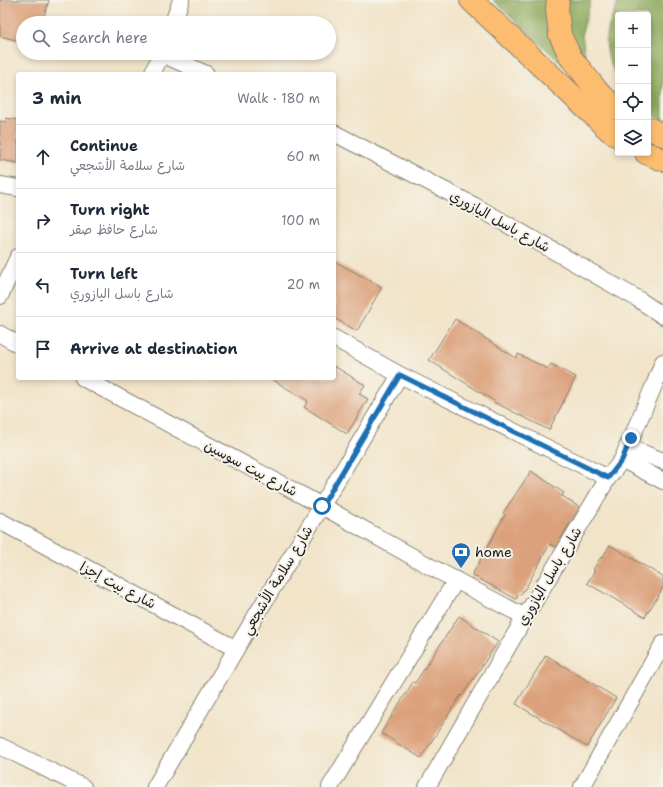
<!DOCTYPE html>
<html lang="en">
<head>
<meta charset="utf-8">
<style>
	body { margin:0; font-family:"Shantell Sans","Playpen Sans Arabic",sans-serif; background:#f2f2f3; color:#1f2937 }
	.controls { position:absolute; right:12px; top:12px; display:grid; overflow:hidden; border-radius:4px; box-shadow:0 2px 6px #0003 }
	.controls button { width:36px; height:36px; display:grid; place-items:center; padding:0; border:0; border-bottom:1px solid #e0e1e3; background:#fff; color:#1f2937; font:20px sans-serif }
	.stop { position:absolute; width:12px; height:12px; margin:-9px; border:3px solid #1f6fb2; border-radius:50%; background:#fff }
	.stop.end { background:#1f6fb2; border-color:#fff; box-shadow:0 1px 4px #0008 }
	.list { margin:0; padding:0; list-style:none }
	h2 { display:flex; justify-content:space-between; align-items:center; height:52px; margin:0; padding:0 16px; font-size:17px }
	h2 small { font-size:13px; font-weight:400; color:#747a83 }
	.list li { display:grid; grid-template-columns:26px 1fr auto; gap:12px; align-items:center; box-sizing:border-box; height:64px; padding:0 16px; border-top:1px solid #e0e1e3 }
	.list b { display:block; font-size:15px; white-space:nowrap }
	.list p { margin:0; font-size:13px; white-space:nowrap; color:#747a83 }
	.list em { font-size:13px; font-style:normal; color:#747a83 }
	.icon { flex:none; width:22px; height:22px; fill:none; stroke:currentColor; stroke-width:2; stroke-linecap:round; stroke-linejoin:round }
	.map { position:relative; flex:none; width:663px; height:787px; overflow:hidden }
	.search { position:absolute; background:#fff; box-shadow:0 2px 6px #0003; left:16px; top:16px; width:320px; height:44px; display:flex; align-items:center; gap:10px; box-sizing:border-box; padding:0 14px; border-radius:22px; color:#747a83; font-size:15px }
	.panel { position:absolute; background:#fff; box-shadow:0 2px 6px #0003; left:16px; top:72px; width:320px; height:308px; border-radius:4px }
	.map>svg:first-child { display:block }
	.forest { fill:#8aa75a; stroke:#53623b }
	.building { fill:#dba17c }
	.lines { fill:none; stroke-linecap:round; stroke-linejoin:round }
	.street-casing { stroke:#868072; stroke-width:18 }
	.primary-casing { stroke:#868072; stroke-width:24 }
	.street { stroke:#fff; stroke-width:16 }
	.primary { stroke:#fcbd6f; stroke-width:22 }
	.route { stroke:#1f6fb2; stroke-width:5 }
	.labels { text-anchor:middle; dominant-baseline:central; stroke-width:4; stroke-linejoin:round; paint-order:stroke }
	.street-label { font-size:14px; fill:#1c1c1c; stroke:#f7f3e8 }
	.poi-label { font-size:14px; fill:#1c1c1c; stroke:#f7f3e8; text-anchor:start }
</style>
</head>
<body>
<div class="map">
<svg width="663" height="787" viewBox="0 0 663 787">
	<rect width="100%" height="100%" fill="#f7f3e8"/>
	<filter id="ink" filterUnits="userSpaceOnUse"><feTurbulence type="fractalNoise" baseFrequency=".025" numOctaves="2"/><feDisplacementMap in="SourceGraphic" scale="8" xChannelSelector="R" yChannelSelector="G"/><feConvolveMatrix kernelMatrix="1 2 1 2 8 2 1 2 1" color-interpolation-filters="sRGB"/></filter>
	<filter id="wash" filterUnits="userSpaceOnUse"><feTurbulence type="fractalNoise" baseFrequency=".012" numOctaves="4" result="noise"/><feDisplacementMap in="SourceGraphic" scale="16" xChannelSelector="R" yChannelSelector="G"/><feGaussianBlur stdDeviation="0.9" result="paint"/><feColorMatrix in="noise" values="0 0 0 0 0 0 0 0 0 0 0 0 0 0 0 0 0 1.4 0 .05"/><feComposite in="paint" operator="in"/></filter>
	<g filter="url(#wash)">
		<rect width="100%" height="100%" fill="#f1e4c9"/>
		<path class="forest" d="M 493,0 L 591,0 L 582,33 L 585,57 L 574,75 Z
			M 619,0 L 663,0 L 663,121 L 648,111 L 648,15 L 618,15 L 618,78 C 599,46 606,31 619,0 Z"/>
		<g id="blocks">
			<path class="building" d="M 0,0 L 49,0 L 42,23 L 23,23 L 23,42 L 0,36 Z
				M 6,118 L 18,120 L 18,163 L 0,160 L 0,121 L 6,122 Z
				M 334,261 L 382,287 L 357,331 L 334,318 Z
				M 455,319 L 516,358 L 518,354 L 548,369 L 551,364 L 576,377 L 549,430 L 494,402 L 494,401 L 429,360 Z
				M 334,366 L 365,385 L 359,394 L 368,399 L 347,434 L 304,407 L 308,401 L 270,378 L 334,378 Z
				M 531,471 L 564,493 L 562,496 L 579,507 L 556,547 L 550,544 L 525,589 L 524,589 L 521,595 L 519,594 L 516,599 L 472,575 L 505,515 L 503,513 Z
				M 610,545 L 663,577 L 663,588 L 645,617 L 587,583 L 595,570 L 593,570 L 601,557 L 602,558 Z
				M 459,616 L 498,642 L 462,696 L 461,695 L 421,758 L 381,733 L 413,682 L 415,683 Z
				M 546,655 L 616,698 L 587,747 L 516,704 Z"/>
		</g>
	</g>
	<g filter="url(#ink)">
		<use href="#blocks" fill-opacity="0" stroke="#868072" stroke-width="1"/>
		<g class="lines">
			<g class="street-casing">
				<path id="street" d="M 173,23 L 181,0
					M 162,54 L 206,74
					M 152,74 L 162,53
					M 334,133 L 475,206 L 638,299 L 663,316
					M 0,185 L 18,188
					M 0,296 L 18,257
					M 0,334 L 18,344
					M 334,338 L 400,375 L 608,478
					M 83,378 L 322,506 L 431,567 L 525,617
					M 627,447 L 663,461
					M 622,460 L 629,463 L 663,481
					M 0,521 L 236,649
					M 0,746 L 83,787
					M 155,787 L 236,649 L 400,375
					M 330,787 L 456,580
					M 427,787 L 525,617 L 608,478 L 622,460 L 655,383 L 663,362
					M 582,787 L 663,644"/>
			</g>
			<g class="primary-casing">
				<path id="primary" d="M 471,0 L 609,130 L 618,136
					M 558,0 L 557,9 L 560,35 L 571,58 L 600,94 L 618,109
					M 648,128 L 663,135
					M 646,153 L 663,160"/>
			</g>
			<use href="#street" class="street"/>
			<use href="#primary" class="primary"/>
		</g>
	</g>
	<g class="lines" filter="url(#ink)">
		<path class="route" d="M 322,506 L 400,375 L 608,478 L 622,460 L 631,438"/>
	</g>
	<defs>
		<g id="bank-pin" transform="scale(1)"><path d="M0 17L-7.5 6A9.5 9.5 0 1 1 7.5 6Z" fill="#1f6fb2" stroke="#f7f3e8"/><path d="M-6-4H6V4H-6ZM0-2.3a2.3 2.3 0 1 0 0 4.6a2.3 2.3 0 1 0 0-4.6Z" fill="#fff"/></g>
	</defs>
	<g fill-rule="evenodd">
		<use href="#bank-pin" x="461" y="552"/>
	</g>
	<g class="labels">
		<g class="street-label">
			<text transform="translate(500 221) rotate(29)">شارع باسل اليازوري</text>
			<text transform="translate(251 468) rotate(28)">شارع بيت سوسين</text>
			<text transform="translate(549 576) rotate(-59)">شارع باسل اليازوري</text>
			<text transform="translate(277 580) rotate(-59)">شارع سلامة الأشجعي</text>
			<text transform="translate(118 585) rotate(28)">شارع بيت إجزا</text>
		</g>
		<g class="poi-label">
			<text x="475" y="552">home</text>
		</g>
	</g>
</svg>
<div class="controls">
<button>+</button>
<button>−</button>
<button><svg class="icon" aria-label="locate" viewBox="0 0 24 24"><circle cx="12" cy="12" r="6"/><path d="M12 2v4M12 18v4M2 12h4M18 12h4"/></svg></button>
<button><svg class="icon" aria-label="layers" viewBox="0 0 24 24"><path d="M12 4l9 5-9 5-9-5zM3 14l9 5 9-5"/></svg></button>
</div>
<div class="stop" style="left:322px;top:506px"></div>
<div class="stop end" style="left:631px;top:438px"></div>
<div class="search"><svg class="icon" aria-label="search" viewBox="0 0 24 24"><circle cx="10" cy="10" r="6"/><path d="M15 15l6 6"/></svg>Search here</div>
<section class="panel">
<h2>3 min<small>Walk · 180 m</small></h2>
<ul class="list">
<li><svg class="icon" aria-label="ahead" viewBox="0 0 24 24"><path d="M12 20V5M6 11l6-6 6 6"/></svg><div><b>Continue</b><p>شارع سلامة الأشجعي</p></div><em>60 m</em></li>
<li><svg class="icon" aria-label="right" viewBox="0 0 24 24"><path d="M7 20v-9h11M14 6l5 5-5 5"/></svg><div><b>Turn right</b><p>شارع حافظ صقر</p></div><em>100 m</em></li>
<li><svg class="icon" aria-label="left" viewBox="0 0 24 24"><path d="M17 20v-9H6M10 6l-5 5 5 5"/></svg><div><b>Turn left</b><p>شارع باسل اليازوري</p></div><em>20 m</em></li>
<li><svg class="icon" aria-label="arrive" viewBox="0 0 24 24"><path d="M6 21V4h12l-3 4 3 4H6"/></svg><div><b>Arrive at destination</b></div></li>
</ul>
</section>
</div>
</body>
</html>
